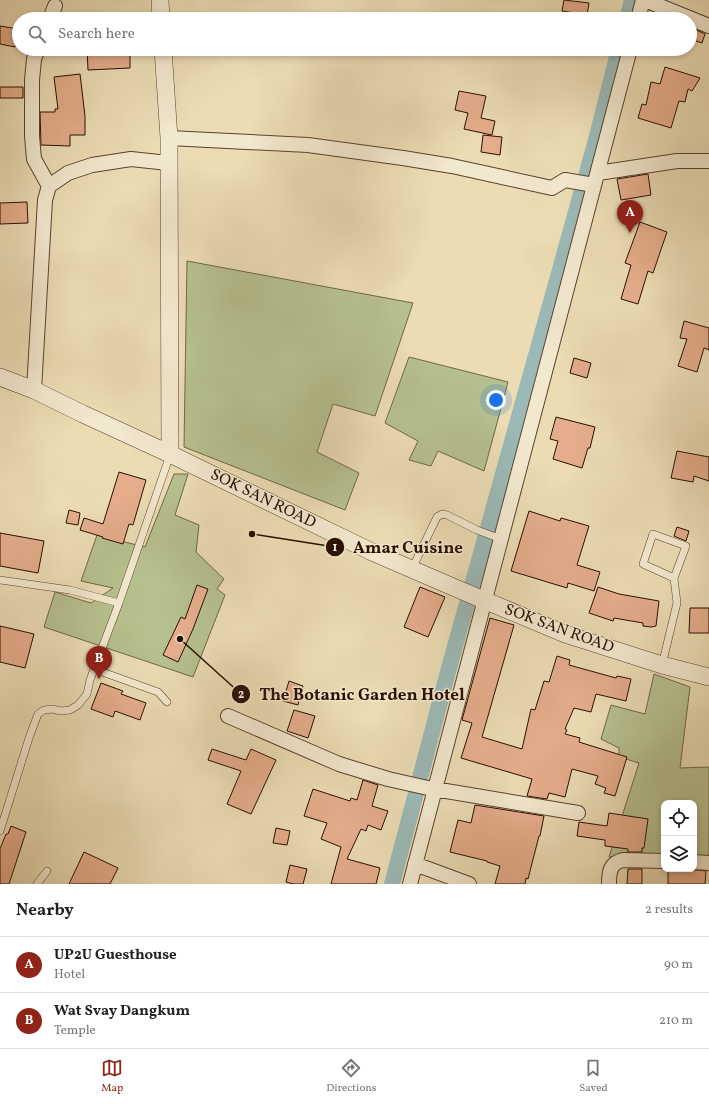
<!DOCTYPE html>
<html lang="en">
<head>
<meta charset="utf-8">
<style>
	body { margin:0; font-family:Vollkorn,serif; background:#f6f6f6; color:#222 }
	.controls { position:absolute; right:12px; bottom:12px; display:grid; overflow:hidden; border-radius:8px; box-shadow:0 2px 6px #0003 }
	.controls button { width:36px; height:36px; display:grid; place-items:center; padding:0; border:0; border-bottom:1px solid #e0e0e0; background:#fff; color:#222; font:20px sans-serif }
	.you { position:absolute; left:496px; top:400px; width:14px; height:14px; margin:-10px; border:3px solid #fff; border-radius:50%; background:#1a73e8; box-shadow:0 0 0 6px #1a73e833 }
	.badge { display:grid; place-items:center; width:26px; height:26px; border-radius:50%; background:#8f2418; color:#fff; font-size:13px; font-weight:700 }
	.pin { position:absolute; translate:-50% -33px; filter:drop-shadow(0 1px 2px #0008) }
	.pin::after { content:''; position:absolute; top:21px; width:14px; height:12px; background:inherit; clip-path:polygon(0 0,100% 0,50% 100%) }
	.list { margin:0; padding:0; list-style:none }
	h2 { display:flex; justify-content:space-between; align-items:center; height:52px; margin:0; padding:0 16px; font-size:17px }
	h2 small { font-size:13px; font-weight:400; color:#767676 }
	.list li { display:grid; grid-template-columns:26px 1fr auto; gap:12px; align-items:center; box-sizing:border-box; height:56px; padding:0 16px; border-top:1px solid #e0e0e0 }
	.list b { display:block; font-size:15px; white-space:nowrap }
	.list p { margin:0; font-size:13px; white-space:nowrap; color:#767676 }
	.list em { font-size:13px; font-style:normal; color:#767676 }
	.icon { flex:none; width:22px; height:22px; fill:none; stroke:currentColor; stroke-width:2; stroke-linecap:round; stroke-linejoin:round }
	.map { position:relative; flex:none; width:709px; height:884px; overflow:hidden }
	.search { position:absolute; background:#fff; box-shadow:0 2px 6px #0003; left:12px; right:12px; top:12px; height:44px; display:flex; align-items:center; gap:10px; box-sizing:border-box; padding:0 14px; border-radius:22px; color:#767676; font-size:15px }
	.sheet { height:164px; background:#fff }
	nav { display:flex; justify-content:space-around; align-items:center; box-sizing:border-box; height:56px; border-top:1px solid #e0e0e0; background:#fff; font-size:11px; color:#767676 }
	nav a { display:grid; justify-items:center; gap:2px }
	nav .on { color:#8f2418 }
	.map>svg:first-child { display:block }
	.green { fill:#b6c08e; stroke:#6f6847 }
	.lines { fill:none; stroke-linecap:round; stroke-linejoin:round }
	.canal { stroke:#9bb9b6; stroke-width:16 }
	.building { fill:#e5ad8c; stroke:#280f00 }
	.service-casing { stroke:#59422d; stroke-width:8 }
	.minor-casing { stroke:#59422d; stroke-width:16 }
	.tertiary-casing { stroke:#59422d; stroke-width:18 }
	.service { stroke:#f2e8ce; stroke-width:7 }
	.minor { stroke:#f2e8ce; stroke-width:14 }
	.tertiary { stroke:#f2e8ce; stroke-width:17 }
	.labels { text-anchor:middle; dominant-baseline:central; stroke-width:3; stroke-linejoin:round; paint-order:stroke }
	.street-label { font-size:16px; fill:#280f00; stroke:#f2e8ce }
	.leader { fill:none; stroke:#280f00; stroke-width:1.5 }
	.callout-dot { fill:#280f00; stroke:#f2e8ce; stroke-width:1.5 }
	.mark-label { font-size:12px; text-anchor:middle; font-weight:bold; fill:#fff }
	.callout-label { font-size:17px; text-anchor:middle; font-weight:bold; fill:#280f00; stroke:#f2e8ce; stroke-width:3; stroke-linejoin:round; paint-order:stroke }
</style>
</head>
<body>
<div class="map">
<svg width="709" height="884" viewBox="0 0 709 884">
	<rect width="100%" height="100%" fill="#ebdcb4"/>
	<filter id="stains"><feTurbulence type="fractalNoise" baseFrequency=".005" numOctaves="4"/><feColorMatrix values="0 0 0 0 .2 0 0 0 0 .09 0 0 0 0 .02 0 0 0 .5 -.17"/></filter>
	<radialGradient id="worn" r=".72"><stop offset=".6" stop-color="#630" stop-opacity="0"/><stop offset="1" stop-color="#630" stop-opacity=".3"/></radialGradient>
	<path class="green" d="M 187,261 L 413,303 L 375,416 L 333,404 L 317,452 L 359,473 L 345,510 L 184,447 Z
		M 409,357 L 508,382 L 484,471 L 438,451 L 431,466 L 409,460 L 418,441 L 385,423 Z
		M 174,474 L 188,474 L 175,515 L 199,525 L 196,552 L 224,579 L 217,589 L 225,595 L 193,677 L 44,627 L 55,592 L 91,603 L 113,588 L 81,581 L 97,535 L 145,547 Z
		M 654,674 L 690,687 L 680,768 L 709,767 L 709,857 L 694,857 L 694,803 L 664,803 L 664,857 L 609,857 L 639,763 L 619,757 L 619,748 L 601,739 L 611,705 L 645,714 Z"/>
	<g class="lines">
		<path class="canal" d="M 627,19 L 632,0
			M 392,884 L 449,668 L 596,140 L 619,49"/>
	</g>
	<path class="building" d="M 564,0 L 589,3 L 587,15 L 562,11 Z
		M 0,26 L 18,29 L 15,47 L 0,44 Z
		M 690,27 L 705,34 L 702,43 L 690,39 Z
		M 87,49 L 130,49 L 130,68 L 88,70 Z
		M 665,67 L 700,78 L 692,91 L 688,89 L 685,102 L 679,101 L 671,128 L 638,118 L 642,104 L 646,105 L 651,82 L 660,84 Z
		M 80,74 L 85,116 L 85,135 L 70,135 L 70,146 L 41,145 L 40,112 L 55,112 L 55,109 L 58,109 L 54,77 Z
		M 0,87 L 23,87 L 23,98 L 0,98 Z
		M 459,91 L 486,96 L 481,118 L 495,121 L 492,135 L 464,129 L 468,113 L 455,110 Z
		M 483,135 L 502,137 L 500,155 L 481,152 Z
		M 648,174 L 651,195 L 621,200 L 617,179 Z
		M 27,202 L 28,223 L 0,224 L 0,203 Z
		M 640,222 L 667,232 L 653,273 L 648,271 L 638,304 L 621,299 L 631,265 L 625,263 Z
		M 684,321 L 709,328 L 709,350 L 704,348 L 697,372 L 678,366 L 687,339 L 680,338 Z
		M 574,358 L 591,363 L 587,378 L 570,373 Z
		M 556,417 L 595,427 L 590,448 L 588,448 L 582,468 L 553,459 L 558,441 L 550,439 Z
		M 677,451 L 709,457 L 709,481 L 694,476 L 693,482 L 671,478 Z
		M 119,472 L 146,480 L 133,525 L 129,524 L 123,544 L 102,538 L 103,537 L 80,530 L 84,518 L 103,524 Z
		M 69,510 L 80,513 L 78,525 L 66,523 Z
		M 529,511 L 560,521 L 561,518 L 589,526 L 577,565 L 600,572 L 594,591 L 568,583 L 567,588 L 511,571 Z
		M 677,527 L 689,531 L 686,541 L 674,536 Z
		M 0,533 L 44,541 L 38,573 L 0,566 Z
		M 197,585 L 208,589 L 193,629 L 178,662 L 163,655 L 181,617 L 185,619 Z
		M 420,587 L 445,597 L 428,637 L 404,627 Z
		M 598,587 L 619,594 L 659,601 L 656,626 L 651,627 L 643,626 L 643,623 L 614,618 L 613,621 L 589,613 Z
		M 690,608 L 709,608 L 709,633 L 689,633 Z
		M 490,618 L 514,625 L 482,737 L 522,749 L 531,709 L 535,710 L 544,681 L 549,682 L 557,656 L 570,660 L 569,665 L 616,678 L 617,676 L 631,679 L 626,701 L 596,694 L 591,712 L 574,708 L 565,729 L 567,730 L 565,734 L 580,738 L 579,742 L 627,757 L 615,796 L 604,793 L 606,788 L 595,784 L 598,776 L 572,769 L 565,797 L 549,793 L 547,799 L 527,796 L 532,779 L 461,758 L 472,723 L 462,720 Z
		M 0,626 L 34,634 L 25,668 L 0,662 Z
		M 289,681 L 303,686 L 298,705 L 283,701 Z
		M 101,683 L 123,691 L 121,694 L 146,703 L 140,720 L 115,711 L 113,717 L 91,709 Z
		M 294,710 L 315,716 L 308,738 L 287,731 Z
		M 212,749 L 246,760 L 251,749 L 276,760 L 251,814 L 227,804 L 241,771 L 208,760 Z
		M 363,780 L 378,785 L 372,806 L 388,811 L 381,830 L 368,825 L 366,831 L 361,829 L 347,859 L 380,868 L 376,884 L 331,884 L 341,847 L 321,839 L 327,823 L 304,816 L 313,789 L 350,801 L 351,798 L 357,800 Z
		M 475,805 L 544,816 L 540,836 L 539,836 L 528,879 L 526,878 L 525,884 L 495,884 L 500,866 L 487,862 L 487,861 L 450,852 L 458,820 L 471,823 Z
		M 609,813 L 648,819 L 644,848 L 642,848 L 642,852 L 628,852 L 628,849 L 605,846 L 605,840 L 577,836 L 579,822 L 607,826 Z
		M 11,826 L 26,832 L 9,884 L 0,884 L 0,849 L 6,834 L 8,834 Z
		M 276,828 L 290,831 L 287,845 L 273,843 Z
		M 84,852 L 118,868 L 110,884 L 69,884 Z
		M 290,865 L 307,869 L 303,884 L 293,884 L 286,882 Z
		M 628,869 L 642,869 L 642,884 L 627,884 Z
		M 668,869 L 689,869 L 706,871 L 705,884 L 668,884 Z"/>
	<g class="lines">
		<g class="service-casing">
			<path id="service" d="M 412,569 L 437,517 L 442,514 L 447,515 L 477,530 L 501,539
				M 0,580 L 70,590 L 119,603
				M 662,665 L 677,603 L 674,578 L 686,546 L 653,534 L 643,564 L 674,578
				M 94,669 L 158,692 L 167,702
				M 0,831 L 29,738 L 38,714 L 44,710 L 52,709 L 61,711 L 70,710 L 78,705 L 87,694 L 90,680 L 119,603 L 170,455
				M 37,884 L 47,871"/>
		</g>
		<g class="minor-casing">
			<path id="minor" d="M 645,0 L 709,26
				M 50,19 L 55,6
				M 638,19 L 643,0
				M 38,49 L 34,59 L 32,80 L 32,136 L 34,159 L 49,186
				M 169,138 L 308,145 L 403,158 L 452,166 L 552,188 L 565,180 L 594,185
				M 598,173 L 677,161 L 709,161
				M 34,390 L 45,200 L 49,186 L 68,173 L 92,165 L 131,159 L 168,163
				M 228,716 L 339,764 L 388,779 L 428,788 L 578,813
				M 694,862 L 709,863
				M 415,864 L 469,884
				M 410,884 L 630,49
				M 609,884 C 609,872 610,863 623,860 L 664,861"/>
		</g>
		<g class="tertiary-casing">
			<path id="tertiary" d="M 160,0 L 161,19
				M 163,49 L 169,138 L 170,454
				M 0,377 L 34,390 L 83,414 L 170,454 L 372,552 L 460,590 L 565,634 L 662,665 L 709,677"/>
		</g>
		<use href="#service" class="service"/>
		<use href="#minor" class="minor"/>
		<use href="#tertiary" class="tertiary"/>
	</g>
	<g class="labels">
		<g class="street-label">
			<text transform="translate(263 499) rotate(26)">SOK SAN ROAD</text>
			<text transform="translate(559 629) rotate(20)">SOK SAN ROAD</text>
		</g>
	</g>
	<path class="leader" d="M252 534L335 547M180 639L241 694"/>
	<g class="callout-dot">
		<circle cx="252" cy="534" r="4"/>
		<circle cx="180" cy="639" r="4"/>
		<circle cx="335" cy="547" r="10"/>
		<circle cx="241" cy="694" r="10"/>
	</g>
	<g class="mark-label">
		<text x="335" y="551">1</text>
		<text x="241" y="698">2</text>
	</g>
	<g class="callout-label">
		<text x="408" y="553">Amar Cuisine</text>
		<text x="362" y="700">The Botanic Garden Hotel</text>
	</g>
	<rect width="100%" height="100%" filter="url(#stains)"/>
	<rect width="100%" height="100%" fill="url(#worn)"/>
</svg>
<div class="controls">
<button><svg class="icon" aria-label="locate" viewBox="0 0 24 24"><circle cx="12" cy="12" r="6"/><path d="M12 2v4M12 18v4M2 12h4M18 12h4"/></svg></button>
<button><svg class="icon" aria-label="layers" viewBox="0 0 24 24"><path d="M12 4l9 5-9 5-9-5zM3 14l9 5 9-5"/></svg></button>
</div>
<div class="you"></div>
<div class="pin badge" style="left:630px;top:233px">A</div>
<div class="pin badge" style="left:99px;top:679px">B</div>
<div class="search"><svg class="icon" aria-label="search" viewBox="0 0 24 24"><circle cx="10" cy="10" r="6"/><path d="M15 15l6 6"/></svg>Search here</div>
</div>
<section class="sheet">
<h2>Nearby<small>2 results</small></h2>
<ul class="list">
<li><span class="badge">A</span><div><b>UP2U Guesthouse</b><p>Hotel</p></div><em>90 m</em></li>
<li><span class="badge">B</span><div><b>Wat Svay Dangkum</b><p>Temple</p></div><em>210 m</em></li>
</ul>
</section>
<nav>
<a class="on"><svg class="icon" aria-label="map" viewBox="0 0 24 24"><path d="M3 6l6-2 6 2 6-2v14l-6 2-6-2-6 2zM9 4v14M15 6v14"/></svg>Map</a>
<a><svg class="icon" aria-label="directions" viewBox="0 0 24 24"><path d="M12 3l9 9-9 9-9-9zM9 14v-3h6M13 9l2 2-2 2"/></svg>Directions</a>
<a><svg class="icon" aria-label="saved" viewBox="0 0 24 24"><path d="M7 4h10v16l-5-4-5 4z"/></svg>Saved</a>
</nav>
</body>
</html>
